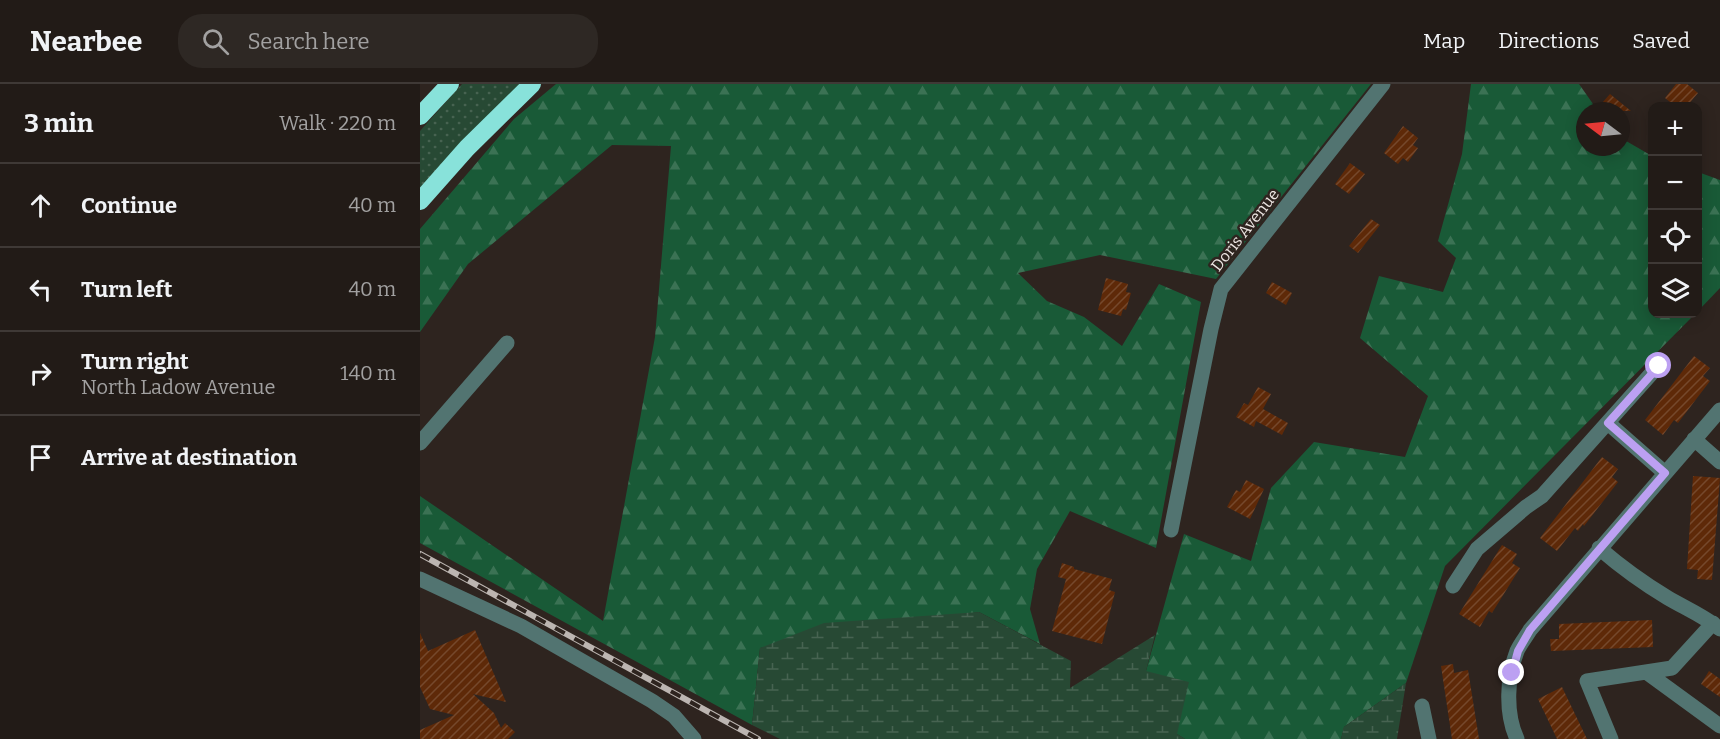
<!DOCTYPE html>
<html lang="en">
<head>
<meta charset="utf-8">
<style>
	body { margin:0; font-family:Bitter,serif; background:#2e2824; color:#f1f3f6 }
	.controls { position:absolute; right:18px; top:18px; display:grid; overflow:hidden; border-radius:12px; box-shadow:0 3px 15px #0003 }
	.controls button { width:54px; height:54px; display:grid; place-items:center; padding:0; border:0; border-bottom:2px solid #3f3936; background:#221b17; color:#f1f3f6; font:30px sans-serif }
	.compass { position:absolute; left:1156px; top:18px; width:54px; height:54px; border-radius:50%; background:#221b17; box-shadow:0 3px 15px #0003; rotate:286deg }
	.stop { position:absolute; width:18px; height:18px; margin:-14px; border:4px solid #bca0f2; border-radius:50%; background:#fff }
	.stop.end { background:#bca0f2; border-color:#fff; box-shadow:0 2px 6px #0008 }
	.list { margin:0; padding:0; list-style:none }
	h2 { display:flex; justify-content:space-between; align-items:center; height:78px; margin:0; padding:0 24px; font-size:26px }
	h2 small { font-size:20px; font-weight:400; color:#a2a1a1 }
	.list li { display:grid; grid-template-columns:39px 1fr auto; gap:18px; align-items:center; box-sizing:border-box; height:84px; padding:0 24px; border-top:2px solid #3f3936 }
	.list b { display:block; font-size:22px; white-space:nowrap }
	.list p { margin:0; font-size:20px; white-space:nowrap; color:#a2a1a1 }
	.list em { font-size:20px; font-style:normal; color:#a2a1a1 }
	.icon { flex:none; width:33px; height:33px; fill:none; stroke:currentColor; stroke-width:2; stroke-linecap:round; stroke-linejoin:round }
	.map { position:relative; flex:none; width:1300px; height:655px; overflow:hidden }
	header { display:flex; align-items:center; gap:36px; box-sizing:border-box; height:84px; padding:0 30px; background:#221b17; border-bottom:2px solid #3f3936 }
	header strong { font-size:28px }
	nav { display:flex; gap:33px; margin-inline-start:auto; font-size:21px }
	.search { width:420px; height:54px; background:#2e2824; display:flex; align-items:center; gap:15px; box-sizing:border-box; padding:0 21px; border-radius:24px; color:#a2a1a1; font-size:22px }
	main { display:flex }
	aside { flex:1; background:#221b17 }
	.map>svg:first-child { display:block }
	.grass { fill:url(#grass-dots) }
	.forest { fill:url(#forest-firs) }
	.wetland { fill:url(#wetland-marsh) }
	.building { fill:url(#building-hatch) }
	.lines { fill:none; stroke-linecap:round; stroke-linejoin:round }
	.minor { stroke:#527471; stroke-width:15 }
	.highway { stroke:#88e2da; stroke-width:18 }
	.rail-casing { stroke:#bcb5b1; stroke-width:6 }
	.rail { stroke:#2e241f; stroke-width:4; stroke-dasharray:11; stroke-linecap:butt }
	.route { stroke:#bca0f2; stroke-width:8 }
	.labels { text-anchor:middle; dominant-baseline:central; stroke-width:5; stroke-linejoin:round; paint-order:stroke }
	.street-label { font-size:16px; fill:#eee7e4; stroke:#2e241f }
</style>
</head>
<body>
<header>
<strong>Nearbee</strong>
<div class="search"><svg class="icon" aria-label="search" viewBox="0 0 24 24"><circle cx="10" cy="10" r="6"/><path d="M15 15l6 6"/></svg>Search here</div>
<nav><a>Map</a><a>Directions</a><a>Saved</a></nav>
</header>
<main>
<aside>
<h2>3 min<small>Walk · 220 m</small></h2>
<ul class="list">
<li><svg class="icon" aria-label="ahead" viewBox="0 0 24 24"><path d="M12 20V5M6 11l6-6 6 6"/></svg><div><b>Continue</b></div><em>40 m</em></li>
<li><svg class="icon" aria-label="left" viewBox="0 0 24 24"><path d="M17 20v-9H6M10 6l-5 5 5 5"/></svg><div><b>Turn left</b></div><em>40 m</em></li>
<li><svg class="icon" aria-label="right" viewBox="0 0 24 24"><path d="M7 20v-9h11M14 6l5 5-5 5"/></svg><div><b>Turn right</b><p>North Ladow Avenue</p></div><em>140 m</em></li>
<li><svg class="icon" aria-label="arrive" viewBox="0 0 24 24"><path d="M6 21V4h12l-3 4 3 4H6"/></svg><div><b>Arrive at destination</b></div></li>
</ul>
</aside>
<div class="map">
<svg width="1300" height="655" viewBox="0 0 1300 655">
	<defs>
		<pattern id="grass-dots" width="8" height="8" patternUnits="userSpaceOnUse" patternTransform="scale(1.5)"><rect width="8" height="8" fill="#274934"/><path d="M2 2h.1M6 6h.1" fill="none" stroke="#476351" stroke-width="1.8" stroke-linecap="round"/></pattern>
		<pattern id="forest-firs" width="22" height="20" patternUnits="userSpaceOnUse" patternTransform="scale(1.5)"><rect width="22" height="20" fill="#195a37"/><path d="M5 1l3.5 6h-7zM16 11l3.5 6h-7z" fill="#3b7254"/></pattern>
		<pattern id="wetland-marsh" width="20" height="14" patternUnits="userSpaceOnUse" patternTransform="scale(1.5)"><rect width="20" height="14" fill="#274934"/><path d="M1 5h8M5 5V1M11 12h8M15 12V8" fill="none" stroke="#476351"/></pattern>
		<pattern id="building-hatch" width="6" height="6" patternUnits="userSpaceOnUse" patternTransform="scale(1.5)"><rect width="6" height="6" fill="#5e2908"/><path d="M-1 1l2-2M0 6l6-6M5 7l2-2" fill="none" stroke="#75482c"/></pattern>
	</defs>
	<rect width="100%" height="100%" fill="#2e241f"/>
	<path class="grass" d="M 42,0 L 101,0 L 0,109 L 0,47 Z"/>
	<path class="forest" d="M 136,0 L 951,0 L 796,195 L 680,171 L 598,189 L 627,217 L 664,233 L 702,262 L 739,200 L 781,218 L 736,464 L 650,427 L 617,485 L 610,525 L 620,560 L 559,528 L 340,564 L 332,641 L 0,459 L 0,412 L 183,537 L 235,253 L 251,62 L 192,61 L 48,180 L 0,248 L 0,145 L 94,35 Z
		M 1051,0 L 1159,0 L 1178,27 L 1165,27 L 1165,63 L 1201,63 L 1201,54 L 1232,72 L 1232,230 L 1275,230 L 1025,482 L 986,599 L 924,643 L 921,655 L 765,655 L 757,650 L 726,587 L 764,450 L 831,477 L 851,404 L 894,358 L 985,373 L 1008,312 L 940,254 L 959,192 L 1023,208 L 1036,174 L 1018,157 L 1042,70 Z
		M 1278,88 L 1300,96 L 1300,204 L 1278,227 Z"/>
	<path class="wetland" d="M 559,528 L 651,577 L 650,604 L 735,551 L 726,587 L 769,598 L 757,650 L 765,655 L 360,655 L 332,641 L 340,564 L 404,539 Z
		M 986,599 L 977,655 L 921,655 L 924,643 Z"/>
	<path class="building" d="M 1256,0 L 1267,0 L 1278,9 L 1267,22 L 1255,22 L 1245,14 Z
		M 1190,10 L 1211,27 L 1191,27 L 1182,19 Z
		M 983,42 L 998,54 L 993,61 L 998,64 L 988,78 L 983,74 L 978,80 L 964,69 Z
		M 930,79 L 945,90 L 929,110 L 915,100 Z
		M 951,135 L 960,141 L 938,169 L 929,162 Z
		M 686,194 L 708,200 L 706,208 L 711,209 L 706,226 L 703,225 L 701,232 L 678,226 Z
		M 852,198 L 872,209 L 866,221 L 846,209 Z
		M 1274,272 L 1290,284 L 1283,292 L 1290,297 L 1258,339 L 1254,336 L 1243,351 L 1225,336 Z
		M 838,303 L 851,310 L 843,325 L 868,339 L 862,351 L 836,337 L 834,343 L 816,333 L 824,319 L 828,321 Z
		M 1182,373 L 1198,385 L 1192,393 L 1198,398 L 1164,442 L 1163,440 L 1158,447 L 1155,444 L 1137,467 L 1120,454 Z
		M 1273,392 L 1300,394 L 1292,496 L 1277,495 L 1278,486 L 1267,485 Z
		M 826,396 L 844,405 L 830,435 L 807,423 L 816,406 L 820,408 Z
		M 1082,461 L 1097,470 L 1092,479 L 1100,484 L 1072,529 L 1069,527 L 1060,543 L 1039,530 Z
		M 642,479 L 654,483 L 654,485 L 692,495 L 689,506 L 695,508 L 682,560 L 632,547 L 646,495 L 638,493 Z
		M 1232,536 L 1233,563 L 1131,567 L 1130,555 L 1139,555 L 1139,540 Z
		M 55,546 L 86,618 L 53,610 L 74,629 L 81,644 L 85,639 L 95,648 L 88,655 L 0,655 L 0,646 L 34,631 L 10,625 L 0,603 L 0,549 L 8,567 Z
		M 1033,580 L 1034,589 L 1048,586 L 1059,655 L 1032,655 L 1021,582 Z
		M 1289,587 L 1300,595 L 1300,613 L 1281,600 Z
		M 1142,603 L 1167,655 L 1137,655 L 1118,615 Z"/>
	<g class="lines">
		<path class="minor" d="M 1188,339 L 1245,389
			M 1274,355 L 1300,378
			M 0,359 L 87,259
			M 751,446 L 791,245 L 801,205 L 963,0
			M 1179,464 C 1201,483 1223,499 1248,514 C 1265,524 1284,532 1300,545
			M 0,495 L 101,542 L 232,617 L 254,632 L 274,655
			M 1033,502 L 1057,465 L 1106,423 L 1122,412 L 1239,281
			M 1226,588 L 1300,642
			M 1002,622 L 1009,655
			M 1097,655 C 1085,629 1087,593 1097,567 C 1100,560 1106,553 1110,546 L 1300,326
			M 1191,655 L 1167,597 L 1252,584 L 1293,539"/>
		<path class="highway" d="M 0,32 L 30,0
			M 0,117 L 47,64 L 112,0"/>
		<g class="rail-casing">
			<path id="rail" d="M 0,470 L 338,655"/>
		</g>
		<use href="#rail" class="rail"/>
	</g>
	<g class="lines">
		<path class="route" d="M 1092,589 L 1098,567 L 1110,546 L 1245,389 L 1188,339 L 1239,282"/>
	</g>
	<g class="labels">
		<g class="street-label">
			<text transform="translate(825 146) rotate(-52)">Doris Avenue</text>
		</g>
	</g>
</svg>
<div class="controls">
<button>+</button>
<button>−</button>
<button><svg class="icon" aria-label="locate" viewBox="0 0 24 24"><circle cx="12" cy="12" r="6"/><path d="M12 2v4M12 18v4M2 12h4M18 12h4"/></svg></button>
<button><svg class="icon" aria-label="layers" viewBox="0 0 24 24"><path d="M12 4l9 5-9 5-9-5zM3 14l9 5 9-5"/></svg></button>
</div>
<svg class="compass" viewBox="-18 -18 36 36"><path d="M0-13l5 13h-10z" fill="#e53935"/><path d="M0 13l5-13h-10z" fill="#a2a1a1"/></svg>
<div class="stop" style="left:1239px;top:282px"></div>
<div class="stop end" style="left:1092px;top:589px"></div>
</div>
</main>
</body>
</html>
